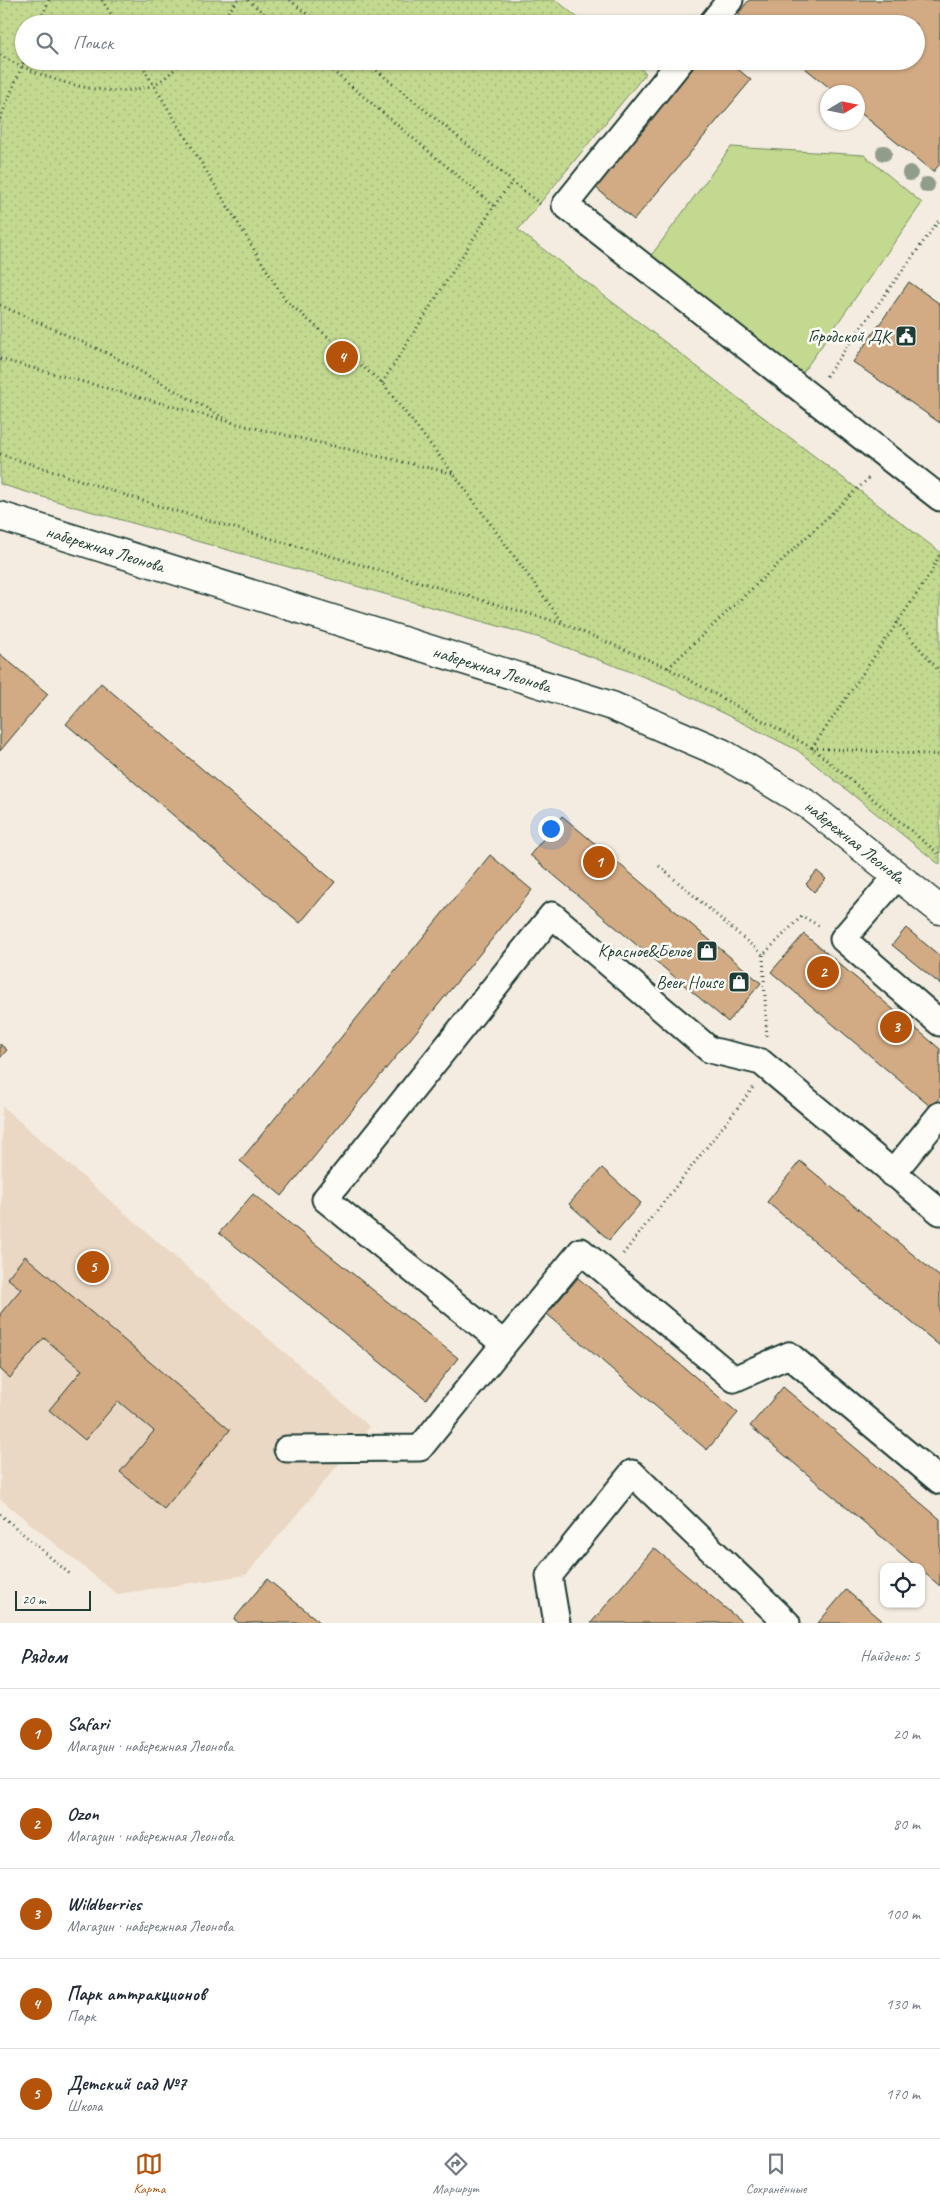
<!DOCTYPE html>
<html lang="ru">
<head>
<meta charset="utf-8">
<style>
	body { margin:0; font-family:Caveat,sans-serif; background:#f6f6f7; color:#1f2937 }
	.controls { position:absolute; right:15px; bottom:15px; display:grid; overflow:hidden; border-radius:10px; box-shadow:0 1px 4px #0004 }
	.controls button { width:45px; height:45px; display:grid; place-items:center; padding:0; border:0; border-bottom:1px solid #e0e1e3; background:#fff; color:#1f2937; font:25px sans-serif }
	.compass { position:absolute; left:820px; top:85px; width:45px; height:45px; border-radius:50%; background:#fff; box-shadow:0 1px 4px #0004; rotate:80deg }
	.scale { position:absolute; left:15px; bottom:12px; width:76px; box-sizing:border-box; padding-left:5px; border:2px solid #1f3d34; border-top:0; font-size:14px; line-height:18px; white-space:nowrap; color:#1f3d34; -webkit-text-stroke:4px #fdfcf7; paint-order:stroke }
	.you { position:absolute; left:550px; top:828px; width:18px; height:18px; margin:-12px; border:4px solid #fff; border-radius:50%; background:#1a73e8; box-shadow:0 0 0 8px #1a73e833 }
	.badge { display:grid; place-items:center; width:32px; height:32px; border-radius:50%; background:#b45309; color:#fff; font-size:16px; font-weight:700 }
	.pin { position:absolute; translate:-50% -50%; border:2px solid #fff; box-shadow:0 1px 5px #0006 }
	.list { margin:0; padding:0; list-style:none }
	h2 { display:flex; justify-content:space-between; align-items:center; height:65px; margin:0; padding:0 20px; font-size:21px }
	h2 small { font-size:16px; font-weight:400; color:#747a83 }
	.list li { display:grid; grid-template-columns:32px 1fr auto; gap:15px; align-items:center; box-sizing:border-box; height:90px; padding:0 20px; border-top:1px solid #e0e1e3 }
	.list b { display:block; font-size:19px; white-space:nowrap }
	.list p { margin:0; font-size:16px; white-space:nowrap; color:#747a83 }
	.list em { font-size:16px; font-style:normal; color:#747a83 }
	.icon { flex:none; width:28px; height:28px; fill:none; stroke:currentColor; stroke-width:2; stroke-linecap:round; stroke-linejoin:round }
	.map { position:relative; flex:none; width:940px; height:1623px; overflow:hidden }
	.search { position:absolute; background:#fff; box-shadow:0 1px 4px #0004; left:15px; right:15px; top:15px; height:55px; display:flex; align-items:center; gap:12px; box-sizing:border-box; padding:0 18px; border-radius:28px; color:#747a83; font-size:19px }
	.sheet { height:515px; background:#fff }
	nav { display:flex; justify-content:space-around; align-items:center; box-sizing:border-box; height:70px; border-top:1px solid #e0e1e3; background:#fff; font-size:14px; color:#747a83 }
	nav a { display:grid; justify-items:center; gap:2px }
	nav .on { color:#b45309 }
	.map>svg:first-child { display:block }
	.built { fill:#ead8c4 }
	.grass { fill:#c3d98f; stroke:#718b62 }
	.park { fill:url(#park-dots); stroke:#718b62 }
	.building { fill:#d2aa83; stroke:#1f3d34 }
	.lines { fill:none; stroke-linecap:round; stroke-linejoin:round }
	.minor-casing { stroke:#1f3d34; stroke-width:29 }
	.major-casing { stroke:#1f3d34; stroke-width:31 }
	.path { stroke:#1f3d34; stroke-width:3; stroke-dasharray:1 4; stroke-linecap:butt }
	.minor { stroke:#fdfcf7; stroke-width:25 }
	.major { stroke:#fdfcf7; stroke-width:28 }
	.tree { fill:#919d8b }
	.labels { text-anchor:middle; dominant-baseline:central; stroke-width:5; stroke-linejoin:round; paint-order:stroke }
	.poi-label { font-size:18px; fill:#1f3d34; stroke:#fdfcf7; text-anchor:end }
	.street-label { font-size:18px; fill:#1f3d34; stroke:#fdfcf7 }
</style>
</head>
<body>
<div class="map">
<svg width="940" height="1623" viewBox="0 0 940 1623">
	<defs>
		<pattern id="park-dots" width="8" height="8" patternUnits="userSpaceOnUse" patternTransform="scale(1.25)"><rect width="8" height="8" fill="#c3d98f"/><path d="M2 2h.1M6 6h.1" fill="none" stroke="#a7bb7c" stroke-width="1.8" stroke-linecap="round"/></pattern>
	</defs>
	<rect width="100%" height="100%" fill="#f4ece0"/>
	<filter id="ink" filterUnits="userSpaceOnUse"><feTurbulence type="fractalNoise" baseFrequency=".02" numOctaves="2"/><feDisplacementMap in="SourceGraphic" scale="10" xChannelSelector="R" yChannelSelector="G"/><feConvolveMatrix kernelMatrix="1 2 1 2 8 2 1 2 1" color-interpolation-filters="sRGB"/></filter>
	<g filter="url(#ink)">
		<path class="built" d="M 2,1106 L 370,1427 L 246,1575 L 117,1594 L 0,1499 Z"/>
		<path class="grass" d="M 731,147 L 864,155 L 922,203 L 801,375 L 650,257 Z"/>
		<path class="park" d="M 0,0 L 556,0 L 585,24 L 24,24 L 24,61 L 631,61 L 646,73 L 518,230 L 940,552 L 940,865 L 797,750 L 668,686 L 541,638 L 79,508 L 0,484 Z"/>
		<path class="building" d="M 749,0 L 940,0 L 940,164 L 933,172 L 858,111 L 858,92 L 835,92 L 796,61 L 916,61 L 916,24 L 749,24 L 738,14 Z
			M 699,61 L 728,61 L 751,80 L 634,220 L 595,187 Z
			M 909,282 L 940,304 L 940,423 L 853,362 Z
			M 0,654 L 48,694 L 0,751 Z
			M 101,683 L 335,882 L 300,923 L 66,724 Z
			M 562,816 L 761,983 L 728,1022 L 530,855 Z
			M 490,855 L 532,890 L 282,1196 L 240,1161 Z
			M 817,871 L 826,879 L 814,892 L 806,884 Z
			M 906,928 L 940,956 L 940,984 L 892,945 Z
			M 804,934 L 940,1049 L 940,1097 L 931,1107 L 771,972 Z
			M 0,1044 L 7,1050 L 0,1058 Z
			M 800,1161 L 940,1277 L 940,1346 L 767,1202 Z
			M 602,1168 L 641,1203 L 609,1240 L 569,1204 Z
			M 253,1194 L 458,1358 L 426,1399 L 219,1233 Z
			M 25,1256 L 230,1430 L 164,1509 L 120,1472 L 154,1431 L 118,1401 L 85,1440 L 49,1410 L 82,1370 L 44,1338 L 10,1378 L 0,1369 L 0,1314 L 21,1289 L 7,1278 Z
			M 578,1278 L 738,1413 L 707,1450 L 547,1314 Z
			M 783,1387 L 940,1519 L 940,1586 L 921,1570 L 921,1567 L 917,1567 L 750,1426 Z
			M 654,1548 L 743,1623 L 591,1623 Z
			M 267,1579 L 321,1623 L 239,1623 L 234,1619 Z
			M 846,1590 L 885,1623 L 818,1623 Z"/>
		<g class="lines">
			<g class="minor-casing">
				<path id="minor" d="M 711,24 L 730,0
					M 681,61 L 565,205 L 940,498
					M 897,876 L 843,939 L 940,1023
					M 892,1174 L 940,1115
					M 940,1212 L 761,1062 L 710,1050 L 552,915 L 325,1199 L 504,1344 L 581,1251 L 734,1379 L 789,1355 L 940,1481
					M 287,1449 L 420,1448 L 504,1344
					M 557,1623 L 549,1576 L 632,1473 L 787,1623"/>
			</g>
			<g class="major-casing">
				<g id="major">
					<path id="s1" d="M 0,516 L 612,706 L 722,753 L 810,806 L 940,910"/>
				</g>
			</g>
			<path class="path" d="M 102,0 L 117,24
				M 248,0 L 276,24
				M 290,0 L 319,24
				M 39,24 L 49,0
				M 219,24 L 238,0
				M 0,55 C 39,78 109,102 153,85 C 164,80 175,69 183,61
				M 139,61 L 285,300 L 382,383 L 453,473 L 564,624
				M 321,61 L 494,206
				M 365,61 L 540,204
				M 0,119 L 24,61
				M 0,305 L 111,355 L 233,423 L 452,473
				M 0,359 L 226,421
				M 826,376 L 940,219
				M 382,383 L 494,206 L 512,182
				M 0,454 L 159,506 L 564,624 L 668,668 L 812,748 L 940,855
				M 897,622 L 940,672
				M 668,668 L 871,476
				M 812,748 L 931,573 L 940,553
				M 812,748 L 940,755
				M 659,866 L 763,955 L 802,916 L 821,927
				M 763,955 L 767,1039
				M 623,1254 L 753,1088
				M 0,1514 L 71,1575"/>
			<use href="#minor" class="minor"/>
			<use href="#major" class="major"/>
		</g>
		<g class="tree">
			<circle cx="884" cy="153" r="8"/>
			<circle cx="910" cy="173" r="8"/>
			<circle cx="927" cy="185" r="8"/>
		</g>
	</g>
	<defs>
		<g id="civic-square" transform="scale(1.125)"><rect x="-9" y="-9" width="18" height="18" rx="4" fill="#1f3d34" stroke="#fdfcf7"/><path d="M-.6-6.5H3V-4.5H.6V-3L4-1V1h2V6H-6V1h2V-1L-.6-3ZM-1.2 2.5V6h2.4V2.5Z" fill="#fff"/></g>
		<g id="shop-square" transform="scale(1.125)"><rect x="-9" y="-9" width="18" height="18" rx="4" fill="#1f3d34" stroke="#fdfcf7"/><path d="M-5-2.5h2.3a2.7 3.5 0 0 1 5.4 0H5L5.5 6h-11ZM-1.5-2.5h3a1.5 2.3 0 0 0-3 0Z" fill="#fff"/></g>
	</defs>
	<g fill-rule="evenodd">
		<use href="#civic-square" x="906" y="336"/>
		<use href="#shop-square" x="707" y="951"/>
		<use href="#shop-square" x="739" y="982"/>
	</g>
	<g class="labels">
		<g class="poi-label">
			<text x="890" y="336">Городской ДК</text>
			<text x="691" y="951">Красное&amp;Белое</text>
			<text x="723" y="982">Beer House</text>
		</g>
		<g class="street-label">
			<text stroke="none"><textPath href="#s1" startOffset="110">набережная Леонова</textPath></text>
			<text stroke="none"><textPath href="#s1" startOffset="515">набережная Леонова</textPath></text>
			<text stroke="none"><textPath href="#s1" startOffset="920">набережная Леонова</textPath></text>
		</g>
	</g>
</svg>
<div class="controls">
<button><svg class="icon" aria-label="locate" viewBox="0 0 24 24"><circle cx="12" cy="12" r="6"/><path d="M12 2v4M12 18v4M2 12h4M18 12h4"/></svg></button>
</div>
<svg class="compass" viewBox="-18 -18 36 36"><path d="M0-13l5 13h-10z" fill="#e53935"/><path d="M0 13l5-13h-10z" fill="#747a83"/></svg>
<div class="scale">20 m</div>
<div class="you"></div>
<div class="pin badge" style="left:599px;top:862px">1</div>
<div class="pin badge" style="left:823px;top:972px">2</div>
<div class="pin badge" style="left:896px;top:1027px">3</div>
<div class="pin badge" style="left:342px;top:357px">4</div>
<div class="pin badge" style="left:93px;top:1267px">5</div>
<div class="search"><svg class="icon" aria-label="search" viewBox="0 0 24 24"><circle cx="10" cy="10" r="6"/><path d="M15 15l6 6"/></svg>Поиск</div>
</div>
<section class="sheet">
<h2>Рядом<small>Найдено: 5</small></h2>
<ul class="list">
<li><span class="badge">1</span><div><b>Safari</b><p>Магазин · набережная Леонова</p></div><em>20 m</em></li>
<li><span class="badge">2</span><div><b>Ozon</b><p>Магазин · набережная Леонова</p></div><em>80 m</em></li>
<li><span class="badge">3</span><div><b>Wildberries</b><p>Магазин · набережная Леонова</p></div><em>100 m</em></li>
<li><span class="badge">4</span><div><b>Парк аттракционов</b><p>Парк</p></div><em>130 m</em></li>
<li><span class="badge">5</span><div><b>Детский сад №7</b><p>Школа</p></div><em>170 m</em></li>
</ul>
</section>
<nav>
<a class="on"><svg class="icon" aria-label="map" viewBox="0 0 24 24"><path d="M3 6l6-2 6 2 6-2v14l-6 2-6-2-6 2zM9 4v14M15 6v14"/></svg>Карта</a>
<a><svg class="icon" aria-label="directions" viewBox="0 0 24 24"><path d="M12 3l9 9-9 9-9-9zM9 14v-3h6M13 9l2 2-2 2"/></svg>Маршрут</a>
<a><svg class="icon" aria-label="saved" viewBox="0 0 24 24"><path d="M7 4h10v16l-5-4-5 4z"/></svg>Сохранённые</a>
</nav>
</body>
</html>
